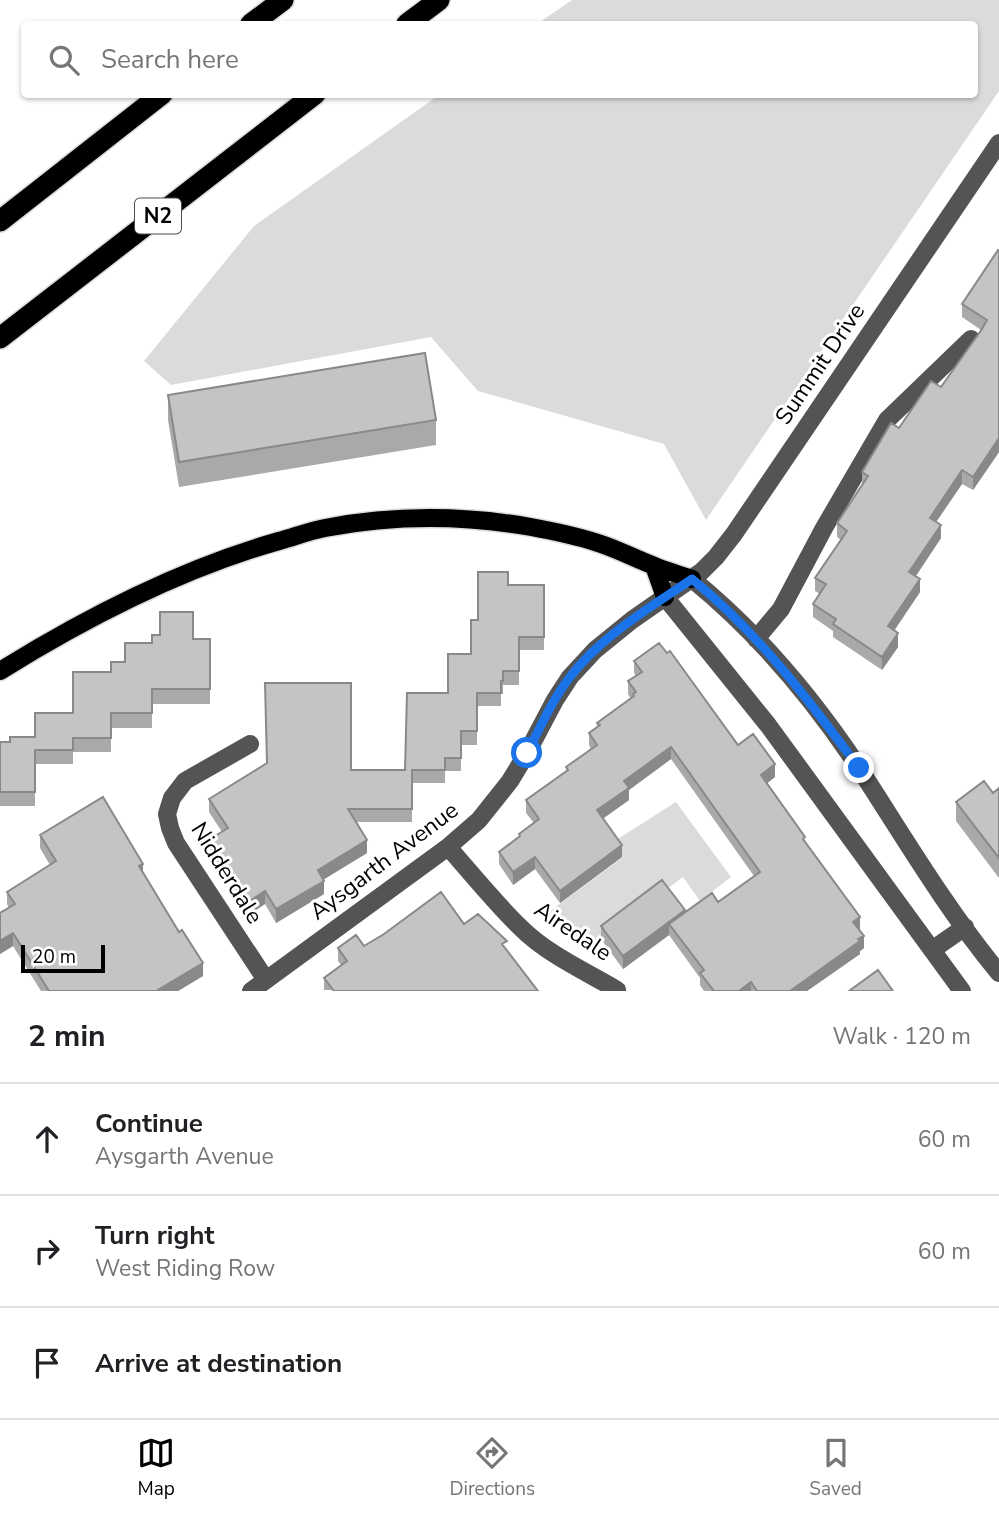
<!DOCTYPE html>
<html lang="en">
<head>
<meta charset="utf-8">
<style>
	body { margin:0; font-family:"Nunito Sans",sans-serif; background:#f6f6f6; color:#202124 }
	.scale { position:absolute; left:21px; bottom:18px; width:84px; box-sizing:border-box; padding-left:7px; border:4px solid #000; border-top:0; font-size:19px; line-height:24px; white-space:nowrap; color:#000; -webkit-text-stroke:5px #fff; paint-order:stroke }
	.stop { position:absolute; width:21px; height:21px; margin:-16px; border:5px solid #1a73e8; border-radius:50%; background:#fff }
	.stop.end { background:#1a73e8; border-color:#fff; box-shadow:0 2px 7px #0008 }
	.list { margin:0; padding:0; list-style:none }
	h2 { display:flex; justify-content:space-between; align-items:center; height:91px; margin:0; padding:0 28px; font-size:30px }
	h2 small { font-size:23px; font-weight:400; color:#757577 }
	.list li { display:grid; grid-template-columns:46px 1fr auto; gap:21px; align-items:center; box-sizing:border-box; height:112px; padding:0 28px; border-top:2px solid #e0e0e0 }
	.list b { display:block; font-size:26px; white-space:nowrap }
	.list p { margin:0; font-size:23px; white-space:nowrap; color:#757577 }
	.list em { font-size:23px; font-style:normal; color:#757577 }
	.icon { flex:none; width:38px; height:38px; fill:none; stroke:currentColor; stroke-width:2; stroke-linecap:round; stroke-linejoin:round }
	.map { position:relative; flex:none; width:999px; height:991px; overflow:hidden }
	.search { position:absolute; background:#fff; box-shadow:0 2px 5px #0004; left:21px; right:21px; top:21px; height:77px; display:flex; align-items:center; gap:18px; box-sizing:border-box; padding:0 24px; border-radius:7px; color:#757577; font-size:26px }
	.sheet { height:427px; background:#fff }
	nav { display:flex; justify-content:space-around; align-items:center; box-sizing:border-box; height:98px; border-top:2px solid #e0e0e0; background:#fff; font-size:19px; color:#757577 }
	nav a { display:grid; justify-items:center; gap:4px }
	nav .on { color:#000 }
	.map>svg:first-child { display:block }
	.green { fill:#dbdbdb }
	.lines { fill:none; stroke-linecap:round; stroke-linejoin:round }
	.major-casing { stroke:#dbdbdb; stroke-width:21 }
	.highway-casing { stroke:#dbdbdb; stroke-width:24 }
	.minor { stroke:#545454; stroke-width:18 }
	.major { stroke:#000; stroke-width:18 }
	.highway { stroke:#000; stroke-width:21 }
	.wall { fill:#a9a9a9 }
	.shaded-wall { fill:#898989 }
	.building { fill:#c4c4c4; stroke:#898989; stroke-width:2 }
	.route { stroke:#1a73e8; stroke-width:9 }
	.labels { text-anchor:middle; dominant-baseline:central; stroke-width:6; stroke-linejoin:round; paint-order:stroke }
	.shield { fill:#fff; stroke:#4c4c4c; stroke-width:2 }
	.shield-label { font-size:21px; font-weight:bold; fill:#000 }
	.street-label { font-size:23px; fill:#000; stroke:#fff }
</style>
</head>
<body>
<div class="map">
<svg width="999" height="991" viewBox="0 0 999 991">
	<rect width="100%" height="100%" fill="#fff"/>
	<path class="green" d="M 572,0 L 999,0 L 999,91 L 706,520 L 664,444 L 478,391 L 431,337 L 171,385 L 144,361 L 254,226 L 439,95 L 974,94 L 974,24 L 537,24 Z
		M 676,802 L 731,877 L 700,901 L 683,877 L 591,946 L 542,917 L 623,857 L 613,842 Z"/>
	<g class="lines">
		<g class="major-casing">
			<path id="major" d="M 654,566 L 665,597
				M 0,671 C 87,617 180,569 279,541 C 294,537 309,531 325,528 C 393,515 462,515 531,527 C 553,531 577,536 598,543 C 617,549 634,558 652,565 C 665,571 679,574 692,579"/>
		</g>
		<g class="highway-casing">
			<path id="highway" d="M 251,24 L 283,0
				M 407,24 L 439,0
				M 0,221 L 162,94
				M 0,338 L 315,94"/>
		</g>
		<path class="minor" d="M 692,579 C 757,632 815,701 861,771 C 905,839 947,910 999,973
			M 665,597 L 768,725 L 962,991
			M 756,639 L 781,609 L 824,528 L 887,420 L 971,339
			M 250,744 L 185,781 L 172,798 L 167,814 L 170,828 L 176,843 L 266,980
			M 448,847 C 472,874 495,903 521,928 C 547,954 585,971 617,990
			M 932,950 L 965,927
			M 251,991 L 448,847 L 479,820 L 510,781 L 527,753 L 555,700 L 570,677 L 595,650 L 632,620 L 701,572 L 716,557 L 734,534 L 999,143"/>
		<use href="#major" class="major"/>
		<use href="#highway" class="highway"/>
	</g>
	<path class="wall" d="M 999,251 L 999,452 L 973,490 L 962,484 L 936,522 L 941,538 L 916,576 L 920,592 L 894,630 L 898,647 L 882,670 L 833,637 L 833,631 L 813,617 L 813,604 L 820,594 L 815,591 L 815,578 L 841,540 L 837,537 L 837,523 L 862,485 L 862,472 L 899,428 L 941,387 L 981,330 L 962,317 L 962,304 Z
		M 168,395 L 436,420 L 436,445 L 179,487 L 168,420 Z
		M 508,585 L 544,585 L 544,650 L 519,650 L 519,685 L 503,685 L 503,694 L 501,694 L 501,706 L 477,706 L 477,745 L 461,745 L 461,771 L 445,771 L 445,783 L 412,783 L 412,822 L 356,822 L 367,853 L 324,879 L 324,894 L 276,923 L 265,904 L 250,914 L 210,852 L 210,839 L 222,832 L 209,812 L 209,799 L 351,770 L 405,770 L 471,654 L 478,620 Z
		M 193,639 L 210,639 L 210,704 L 152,704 L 152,728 L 111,728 L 111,752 L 73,752 L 73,764 L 35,764 L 35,806 L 0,806 L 0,742 L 10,742 L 35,737 L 73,713 L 111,672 L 125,662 Z
		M 634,661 L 738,745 L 775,777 L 767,783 L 860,929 L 864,948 L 860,951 L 860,954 L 807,991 L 704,991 L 700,985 L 700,978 L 669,935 L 623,969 L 601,939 L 601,926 L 685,912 L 718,902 L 754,876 L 671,759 L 629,790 L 629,800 L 603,818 L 622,857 L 560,903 L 535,869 L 513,885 L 499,864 L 499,852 L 519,837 L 519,834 L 534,823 L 526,813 L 526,800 L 566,772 L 566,767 L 591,749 L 589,745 L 589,733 L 597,727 L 597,723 L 631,699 L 628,694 L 628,681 L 636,676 L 634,673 Z
		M 999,788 L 999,878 L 956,821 L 956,802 L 993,793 Z
		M 40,835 L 143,874 L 203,976 L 178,991 L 41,991 L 13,946 L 0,954 L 0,913 L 9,908 L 7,904 L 7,892 L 50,865 L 40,848 Z
		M 464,924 L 507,950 L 538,991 L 324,990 L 324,978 L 341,965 L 338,961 L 338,948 L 364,946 Z"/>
	<path class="shaded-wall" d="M 999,438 L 999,452 L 973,490 L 973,477 Z
		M 962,470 L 962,484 L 930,531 L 930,518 Z
		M 941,525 L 941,538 L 909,586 L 909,572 Z
		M 920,579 L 920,592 L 888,640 L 888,626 Z
		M 898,633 L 898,647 L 882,670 L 882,657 Z
		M 671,747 L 671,759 L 629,790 L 629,800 L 597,823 L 597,810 L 624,781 Z
		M 775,764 L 775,777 L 761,788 L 761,775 Z
		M 367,840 L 367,853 L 318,883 L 318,870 Z
		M 622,845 L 622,857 L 560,903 L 560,891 Z
		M 535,857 L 535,869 L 513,885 L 513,872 Z
		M 143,864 L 143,876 L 139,866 Z
		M 324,881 L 324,894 L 276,923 L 276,909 Z
		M 265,891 L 265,904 L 250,914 L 250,901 Z
		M 685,910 L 685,923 L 669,924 L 669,935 L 623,969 L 623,956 Z
		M 860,917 L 860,929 L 853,934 L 853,922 Z
		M 13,933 L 13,946 L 0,954 L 0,941 Z
		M 864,936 L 864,948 L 860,951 L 860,954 L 807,991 L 790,991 Z
		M 203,963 L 203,976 L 178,991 L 156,991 Z
		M 751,982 L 751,991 L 739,991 Z"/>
	<path class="building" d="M 998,250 L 999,251 L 999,438 L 973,477 L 962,470 L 930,518 L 941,525 L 909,572 L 920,579 L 888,626 L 898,633 L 882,657 L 833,624 L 836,619 L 813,604 L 826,584 L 815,578 L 847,531 L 837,523 L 868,476 L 862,472 L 891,423 L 899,428 L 931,381 L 941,387 L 982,329 L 987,320 L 962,304 Z
		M 425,353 L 436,420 L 179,462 L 168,395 Z
		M 478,572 L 508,572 L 508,585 L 544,585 L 544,637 L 519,637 L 519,671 L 503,671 L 503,681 L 501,681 L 501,693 L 477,693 L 477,731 L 461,731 L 461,758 L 445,758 L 445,770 L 412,770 L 412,809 L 348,809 L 367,840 L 318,870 L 324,881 L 276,909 L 265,891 L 250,901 L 210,839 L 228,828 L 209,799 L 267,763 L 265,683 L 351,683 L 351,770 L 405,770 L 407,693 L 448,693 L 448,654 L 471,654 L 471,620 L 478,620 Z
		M 160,612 L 193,612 L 193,639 L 210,639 L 210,689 L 152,689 L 152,713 L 111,713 L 111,738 L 73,738 L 73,750 L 35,750 L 35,792 L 0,792 L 0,742 L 10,742 L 10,737 L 35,737 L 35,713 L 73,713 L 73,672 L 111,672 L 111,662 L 125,662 L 125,643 L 152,643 L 152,635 L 160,635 Z
		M 659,643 L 667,653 L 670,651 L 738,745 L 753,734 L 775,764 L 761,775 L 805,837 L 803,839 L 860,917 L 853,922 L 864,936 L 858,939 L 860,941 L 790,991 L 757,991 L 751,982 L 739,991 L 714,991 L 700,973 L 704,970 L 669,924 L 712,893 L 718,902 L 760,872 L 671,747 L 624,781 L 629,788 L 597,810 L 622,845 L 560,891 L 535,857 L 513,872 L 499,852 L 520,836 L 519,834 L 539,819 L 526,800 L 568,770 L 566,767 L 597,745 L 589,733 L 600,725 L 597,723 L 634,696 L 633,694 L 636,692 L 628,681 L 642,672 L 634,661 Z
		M 984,781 L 993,793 L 999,788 L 999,858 L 956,802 Z
		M 103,797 L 143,864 L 139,866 L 179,932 L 182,930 L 203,963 L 156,991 L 49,991 L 13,933 L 0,941 L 0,913 L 15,904 L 7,892 L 56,861 L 40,835 Z
		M 662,880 L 685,910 L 623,956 L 601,926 Z
		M 441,892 L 464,924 L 478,914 L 507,941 L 502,944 L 538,991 L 334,991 L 324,978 L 347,961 L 338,948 L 356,935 L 364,946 L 384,934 Z
		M 878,970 L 893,991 L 849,991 Z"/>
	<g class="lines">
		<path class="route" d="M 527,753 C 540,728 552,700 570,677 C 601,636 650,608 692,579 C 758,633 809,700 859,768"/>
	</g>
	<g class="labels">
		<rect class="shield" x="135" y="198.5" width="46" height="35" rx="5"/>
		<g class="shield-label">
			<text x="158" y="216">N2</text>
		</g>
		<g class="street-label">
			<text transform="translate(820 364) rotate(-56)">Summit Drive</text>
			<text transform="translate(384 861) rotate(-37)">Aysgarth Avenue</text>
			<text transform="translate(227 873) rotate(58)">Nidderdale</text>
			<text transform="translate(573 931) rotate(34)">Airedale</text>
		</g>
	</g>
</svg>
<div class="scale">20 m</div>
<div class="stop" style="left:527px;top:753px"></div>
<div class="stop end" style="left:859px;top:768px"></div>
<div class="search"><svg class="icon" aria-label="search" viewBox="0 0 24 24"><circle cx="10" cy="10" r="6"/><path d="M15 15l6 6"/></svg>Search here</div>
</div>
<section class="sheet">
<h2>2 min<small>Walk · 120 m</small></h2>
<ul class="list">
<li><svg class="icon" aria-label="ahead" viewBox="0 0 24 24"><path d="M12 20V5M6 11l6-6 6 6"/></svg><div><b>Continue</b><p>Aysgarth Avenue</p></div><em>60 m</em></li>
<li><svg class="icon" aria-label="right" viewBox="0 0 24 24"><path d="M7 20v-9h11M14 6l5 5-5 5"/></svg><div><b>Turn right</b><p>West Riding Row</p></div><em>60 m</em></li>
<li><svg class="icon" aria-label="arrive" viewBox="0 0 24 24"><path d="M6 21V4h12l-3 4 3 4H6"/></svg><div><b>Arrive at destination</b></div></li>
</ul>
</section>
<nav>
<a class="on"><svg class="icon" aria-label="map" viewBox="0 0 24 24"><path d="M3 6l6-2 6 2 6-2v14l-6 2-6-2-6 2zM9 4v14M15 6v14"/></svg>Map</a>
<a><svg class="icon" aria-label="directions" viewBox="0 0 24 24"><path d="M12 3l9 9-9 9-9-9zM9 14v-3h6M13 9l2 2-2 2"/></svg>Directions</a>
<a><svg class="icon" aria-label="saved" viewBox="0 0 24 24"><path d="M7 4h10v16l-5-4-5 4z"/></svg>Saved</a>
</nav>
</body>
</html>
